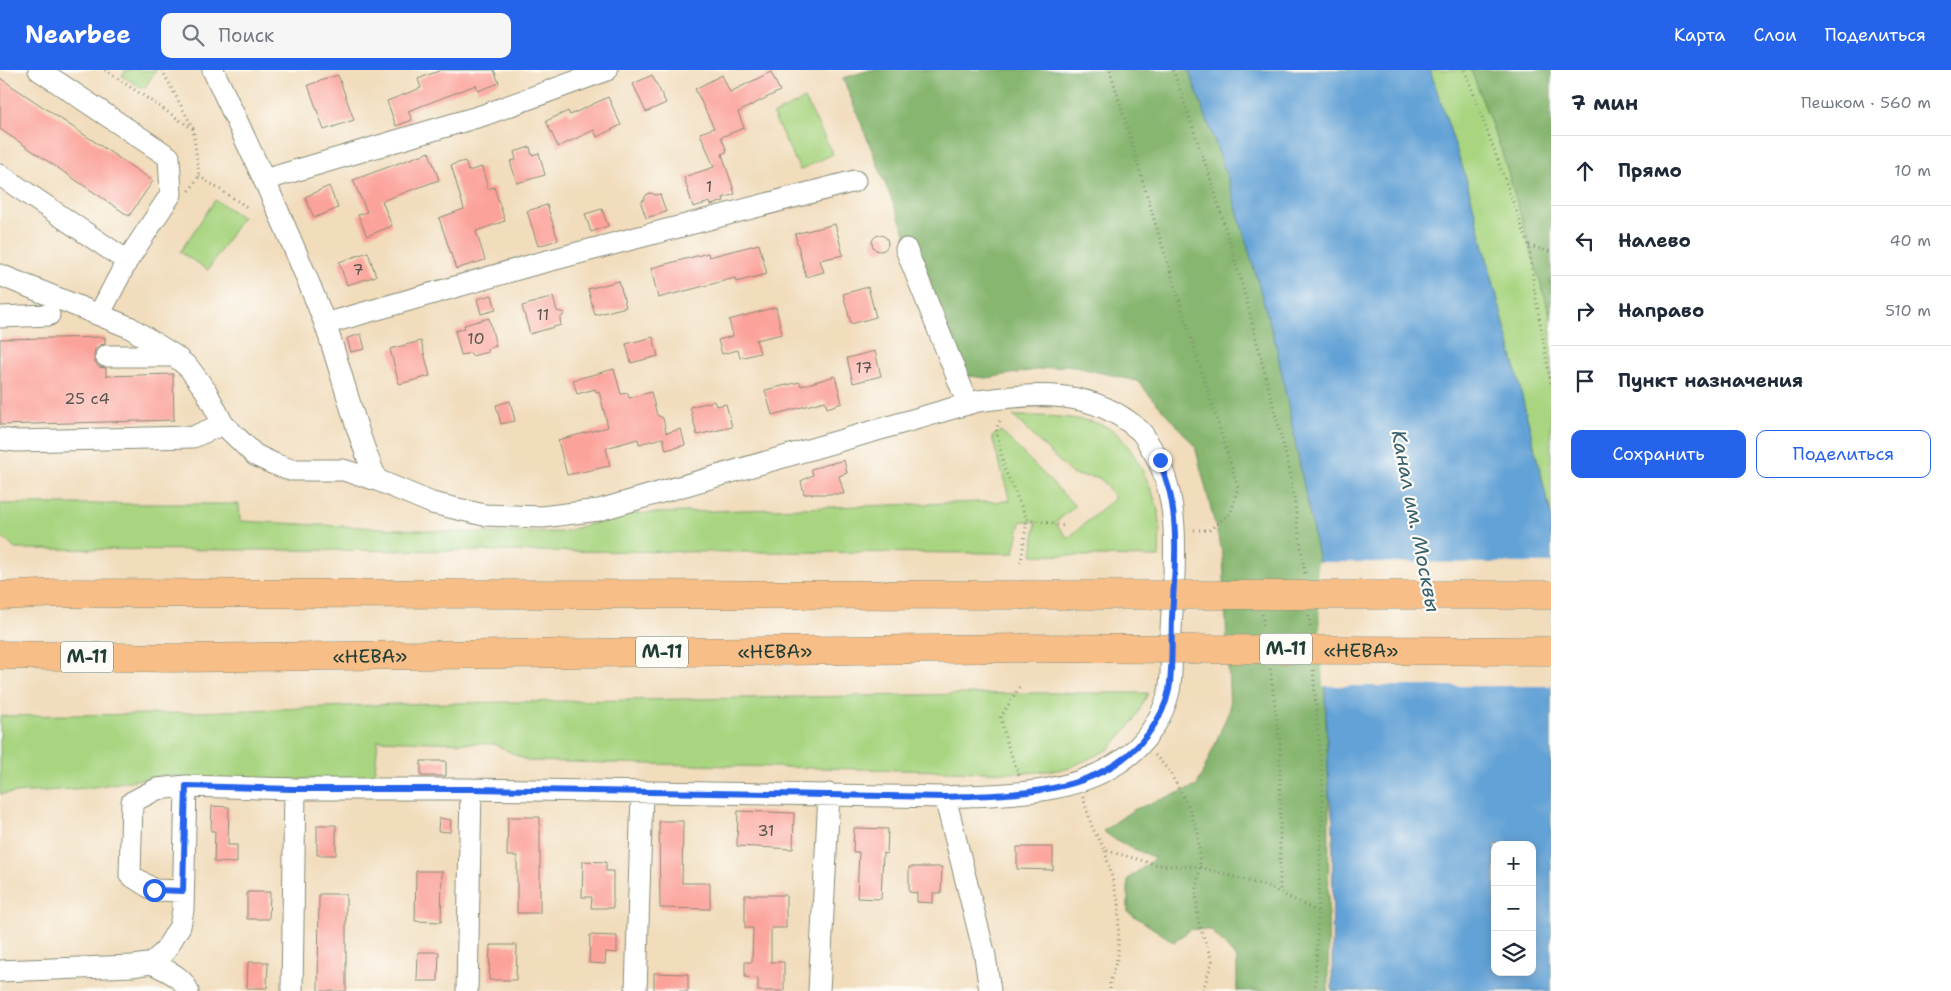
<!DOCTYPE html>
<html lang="ru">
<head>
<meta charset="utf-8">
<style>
	body { margin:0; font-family:"Shantell Sans",sans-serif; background:#f6f6f7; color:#1f2937 }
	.controls { position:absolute; right:15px; bottom:15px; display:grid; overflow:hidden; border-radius:10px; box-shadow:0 2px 12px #0003 }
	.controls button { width:45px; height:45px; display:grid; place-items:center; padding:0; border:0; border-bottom:1px solid #e0e1e3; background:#fff; color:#1f2937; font:25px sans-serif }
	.stop { position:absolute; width:15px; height:15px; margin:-11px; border:4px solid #2563eb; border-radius:50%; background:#fff }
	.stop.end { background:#2563eb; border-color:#fff; box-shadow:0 1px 5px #0008 }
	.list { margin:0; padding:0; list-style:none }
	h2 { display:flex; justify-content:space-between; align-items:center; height:65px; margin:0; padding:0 20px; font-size:21px }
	h2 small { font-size:16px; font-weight:400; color:#747a83 }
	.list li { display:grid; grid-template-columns:32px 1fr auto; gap:15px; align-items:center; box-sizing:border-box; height:70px; padding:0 20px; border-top:1px solid #e0e1e3 }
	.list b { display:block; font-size:19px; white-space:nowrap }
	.list em { font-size:16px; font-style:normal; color:#747a83 }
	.actions { display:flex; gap:10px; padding:15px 20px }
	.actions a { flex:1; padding:11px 0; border:1px solid #2563eb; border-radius:10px; text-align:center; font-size:18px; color:#2563eb }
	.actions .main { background:#2563eb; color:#fff }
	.icon { flex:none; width:28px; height:28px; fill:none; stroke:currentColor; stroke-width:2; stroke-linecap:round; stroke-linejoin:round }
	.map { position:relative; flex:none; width:1551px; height:921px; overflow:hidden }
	header { display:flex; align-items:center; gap:30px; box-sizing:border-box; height:70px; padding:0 25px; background:#2563eb; color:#fff }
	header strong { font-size:24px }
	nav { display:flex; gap:28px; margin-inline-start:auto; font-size:18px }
	.search { width:350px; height:45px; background:#f6f6f7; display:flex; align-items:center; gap:12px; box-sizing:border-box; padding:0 18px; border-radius:10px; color:#747a83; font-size:19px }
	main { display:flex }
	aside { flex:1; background:#fff }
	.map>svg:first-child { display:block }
	.green { fill:#a9d581; stroke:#64895a }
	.forest { fill:#86b66f; stroke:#527a52 }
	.water { fill:#64a2d6; stroke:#427085; fill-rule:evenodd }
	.pier { fill:#f1dcbb }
	.building { fill:#fba29a }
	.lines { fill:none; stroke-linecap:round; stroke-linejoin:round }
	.minor-casing { stroke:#888c78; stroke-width:23 }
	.highway-casing { stroke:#888c78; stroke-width:29 }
	.path { stroke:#888c78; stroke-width:3; stroke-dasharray:1 4; stroke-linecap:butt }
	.minor { stroke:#fff; stroke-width:21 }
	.highway { stroke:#f7be87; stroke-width:28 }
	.highway-bridge-casing { stroke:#888c78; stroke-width:29; stroke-linecap:butt }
	.highway-bridge { stroke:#f7be87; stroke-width:28 }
	.route { stroke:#2563eb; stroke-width:6 }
	.labels { text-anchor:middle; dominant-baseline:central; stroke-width:4.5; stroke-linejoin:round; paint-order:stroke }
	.number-label { font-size:16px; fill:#56564e }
	.shield { fill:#fdfcf7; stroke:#62766e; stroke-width:1 }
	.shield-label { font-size:18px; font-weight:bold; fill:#1f3d34 }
	.street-label { font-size:19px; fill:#1f3d34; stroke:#fdfcf7 }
	.water-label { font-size:20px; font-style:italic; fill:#37606d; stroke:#fdfcf7 }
</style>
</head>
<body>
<header>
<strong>Nearbee</strong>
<div class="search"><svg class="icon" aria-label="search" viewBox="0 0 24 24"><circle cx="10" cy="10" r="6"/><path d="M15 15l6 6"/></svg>Поиск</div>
<nav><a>Карта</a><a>Слои</a><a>Поделиться</a></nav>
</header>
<main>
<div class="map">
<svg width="1551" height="921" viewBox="0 0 1551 921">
	<rect width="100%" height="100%" fill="#fdfcf7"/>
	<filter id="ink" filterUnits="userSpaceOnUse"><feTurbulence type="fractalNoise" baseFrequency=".02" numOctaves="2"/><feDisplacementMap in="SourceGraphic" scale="10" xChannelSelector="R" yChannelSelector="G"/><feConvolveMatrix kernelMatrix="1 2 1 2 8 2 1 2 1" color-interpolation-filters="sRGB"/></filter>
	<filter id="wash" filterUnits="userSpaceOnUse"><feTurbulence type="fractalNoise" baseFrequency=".0096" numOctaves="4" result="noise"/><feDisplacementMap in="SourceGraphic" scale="20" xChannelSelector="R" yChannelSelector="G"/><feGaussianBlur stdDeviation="1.12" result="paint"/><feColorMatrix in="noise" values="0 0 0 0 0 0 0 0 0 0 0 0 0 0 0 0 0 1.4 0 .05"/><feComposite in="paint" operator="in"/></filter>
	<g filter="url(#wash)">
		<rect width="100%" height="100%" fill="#f1dcbb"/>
		<path class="green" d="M 126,0 L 156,0 L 144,19 L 122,6 Z
			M 1430,0 L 1471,0 L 1502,82 L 1551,248 L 1551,446 L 1510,277 L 1466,108 Z
			M 805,29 L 833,84 L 800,100 L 773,45 Z
			M 215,130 L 242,147 L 208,200 L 180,182 Z
			M 1013,346 C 1042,346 1085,345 1111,359 C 1133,373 1158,427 1160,453 C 1160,464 1159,476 1159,487 L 1032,485 L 1036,452 L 1021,451 L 1014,483 L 15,479 L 0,465 L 0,434 L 239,434 L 240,451 L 480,463 L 562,462 L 627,444 L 1010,431 L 992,367 L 1001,361 L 1075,436 L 1055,453 L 1068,468 L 1115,428 L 1100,408 L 1073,405 Z
			M 1032,623 L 1148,623 L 1134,651 L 1109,679 L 1067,699 L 1026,703 L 528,691 L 494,674 L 378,670 L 374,709 L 191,710 L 166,705 L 87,718 L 0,724 L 0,646 L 151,644 L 400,634 Z"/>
		<path class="forest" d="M 870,0 L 1189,0 L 1228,109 L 1276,275 L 1320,496 L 1329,723 L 1328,921 L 1237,921 L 1237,889 L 1211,860 L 1191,859 L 1174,872 L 1128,842 L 1128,809 L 1155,788 L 1120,773 L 1103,761 L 1133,740 L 1197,716 L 1230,639 L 1223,486 L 1195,376 L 1137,311 L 1067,295 L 986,308 L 962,305 L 843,8 Z
			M 1471,0 L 1551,0 L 1551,248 L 1502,82 Z"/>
		<path class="water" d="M 1189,0 L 1430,0 L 1466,108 L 1510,277 L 1551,446 L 1551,921 L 1332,921 L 1333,752 L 1329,723 L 1320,496 L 1276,275 L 1228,109 ZM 1495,775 L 1532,775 L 1532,902 L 1495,902 Z"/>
		<path class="pier" d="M 1317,492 L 1551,493 L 1551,616 L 1323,616 Z"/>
		<g id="blocks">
			<path class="building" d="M 441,0 L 494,0 L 499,13 L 478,21 L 476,15 L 408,41 L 412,50 L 396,56 L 387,31 L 421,18 L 418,9 Z
				M 771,2 L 780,21 L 738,42 L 744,58 L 721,67 L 727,81 L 722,84 L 735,124 L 723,128 L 724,131 L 711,135 L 710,132 L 693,137 L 684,107 L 714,97 L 700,63 L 714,58 L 695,19 L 722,5 L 730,22 Z
				M 338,5 L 354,50 L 324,60 L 308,15 Z
				M 652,5 L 666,33 L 646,42 L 633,14 Z
				M 0,8 L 153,111 L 129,146 L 0,59 Z
				M 608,27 L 621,55 L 597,67 L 594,60 L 558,77 L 546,51 L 568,41 L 570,45 Z
				M 530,77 L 532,85 L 539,83 L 545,105 L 517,113 L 510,91 L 516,90 L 514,82 Z
				M 429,82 L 439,110 L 382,131 L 392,156 L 367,166 L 358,145 L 367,142 L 353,110 Z
				M 465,91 L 468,101 L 482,97 L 488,119 L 494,117 L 505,151 L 476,161 L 485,190 L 456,199 L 439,148 L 464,139 L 451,95 Z
				M 329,116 L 338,138 L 314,148 L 305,127 Z
				M 651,123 L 656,125 L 660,124 L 666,142 L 646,148 L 641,133 L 647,124 Z
				M 547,135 L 558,170 L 538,176 L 527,141 Z
				M 602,139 L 608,156 L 591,162 L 585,144 Z
				M 835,154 L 843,185 L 820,190 L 824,202 L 806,207 L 795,164 Z
				M872 173a8 8 0 1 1 16 0a8 8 0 1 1-16 0Z
				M 759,174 L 767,204 L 736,212 L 735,208 L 658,228 L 651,198 L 708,183 L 709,187 Z
				M 368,182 L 376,206 L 347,215 L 339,192 Z
				M 619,211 L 626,237 L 595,245 L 588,219 Z
				M 868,217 L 876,247 L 851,254 L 843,224 Z
				M 492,225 L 496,240 L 481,244 L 477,229 Z
				M 553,227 L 557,241 L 565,243 L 560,249 L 561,255 L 530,264 L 522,236 Z
				M 776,237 L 782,264 L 756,270 L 760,283 L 740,288 L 738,280 L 722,284 L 718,270 L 733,266 L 729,250 Z
				M 489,248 L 496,276 L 487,279 L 488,282 L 472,286 L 471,283 L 461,285 L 455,261 L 465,258 L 464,255 Z
				M 361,264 L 365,279 L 351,282 L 347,268 Z
				M 105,267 L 105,274 L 100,275 L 95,279 L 94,286 L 95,292 L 99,297 L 106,298 L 106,306 L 173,304 L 174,350 L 0,355 L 0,269 Z
				M 653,267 L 658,286 L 631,293 L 626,274 Z
				M 421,271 L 430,306 L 399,314 L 390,279 Z
				M 875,281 L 881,306 L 853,313 L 847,288 Z
				M 614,299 L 621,324 L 628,323 L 629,328 L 651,322 L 657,345 L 663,348 L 666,363 L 681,359 L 685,375 L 666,380 L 663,368 L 639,374 L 638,369 L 606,378 L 610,396 L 567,405 L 558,370 L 608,357 L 599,321 L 596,322 L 595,319 L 577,324 L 573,310 Z
				M 835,306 L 842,333 L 827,338 L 825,331 L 772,345 L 765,320 L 800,312 L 801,316 Z
				M 510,331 L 515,351 L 501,354 L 496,335 Z
				M 714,331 L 716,336 L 726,334 L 732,357 L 697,365 L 690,337 Z
				M 844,390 L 847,403 L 839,406 L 844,424 L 804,424 L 801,411 L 813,405 L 811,399 Z
				M 421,691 L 446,691 L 446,706 L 421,706 Z
				M 212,736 L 229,737 L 228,775 L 237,775 L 237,793 L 214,792 L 215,761 L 211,761 Z
				M 738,741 L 794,743 L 793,779 L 737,776 Z
				M 508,747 L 540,747 L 540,843 L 517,843 L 517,786 L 507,786 Z
				M 439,748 L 451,750 L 450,762 L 438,761 Z
				M 659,751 L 683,751 L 682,813 L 710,813 L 710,839 L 660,838 Z
				M 317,755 L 336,755 L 336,785 L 317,785 Z
				M 854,758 L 888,759 L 887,784 L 883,783 L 881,829 L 857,828 L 859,782 L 853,782 Z
				M 1017,777 L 1053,777 L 1053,800 L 1017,799 Z
				M 583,791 L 606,792 L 606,801 L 613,801 L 613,838 L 591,838 L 592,827 L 582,827 Z
				M 909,797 L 942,797 L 941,823 L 933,823 L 933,833 L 917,832 L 917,823 L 909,822 Z
				M 416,801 L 442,801 L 441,852 L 415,851 Z
				M 247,822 L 270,822 L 269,849 L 247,849 Z
				M 319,824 L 346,824 L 346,921 L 318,921 Z
				M 745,825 L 786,825 L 786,858 L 771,858 L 771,892 L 784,892 L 784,921 L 758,921 L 758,908 L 745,907 L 745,892 L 752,892 L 753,858 L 745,858 Z
				M 590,865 L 617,866 L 617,883 L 606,882 L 605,894 L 589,893 Z
				M 490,875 L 517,875 L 516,910 L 489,910 Z
				M 418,882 L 439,882 L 438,911 L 417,911 Z
				M 248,892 L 268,892 L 267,918 L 247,918 Z
				M 654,903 L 688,904 L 688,921 L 654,921 Z"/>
		</g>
	</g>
	<g filter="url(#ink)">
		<use href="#blocks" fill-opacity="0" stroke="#888c78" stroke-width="1"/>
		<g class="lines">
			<g class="minor-casing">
				<path id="minor" d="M 213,0 C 252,83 291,166 324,251 C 343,304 354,359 377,410
					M 0,105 L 127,191 L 171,124 L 169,87 L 39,0
					M 264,110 L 484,45 L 607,0
					M 906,179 L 968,334
					M 0,205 L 129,257 L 175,286 L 189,298 L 206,321 L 223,354 L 255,385 L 274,394 L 291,400 L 343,400 L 377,410 L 432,433 L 484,445 L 542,447 L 599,440 L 978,331 C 1036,323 1092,318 1139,360 C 1144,364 1147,371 1150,376 C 1184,426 1174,502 1171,560 C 1171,580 1173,602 1169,621 C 1163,648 1144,676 1121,691 C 1070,726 1004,724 945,727 L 471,719 L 295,719 L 186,716 L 183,840 L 180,856 L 165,881 L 152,893 L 133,896 L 0,901
					M 99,245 L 127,191
					M 0,247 L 49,245
					M 325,254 L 532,195 L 855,111
					M 106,286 L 175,286
					M 0,369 L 16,371 L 193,367 L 223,354
					M 945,727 L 985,886 L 990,921
					M 183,821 L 154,820 L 130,805 L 132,732 L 157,719 L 186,716
					M 152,893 C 165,900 183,906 188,921
					M 292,921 L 295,719
					M 467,921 L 471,719
					M 636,921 L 642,722
					M 819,921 L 829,724"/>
			</g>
			<g class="highway-casing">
				<g id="highway">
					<path d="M 0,526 L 59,523 L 1021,525"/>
					<path id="s1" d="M 0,585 L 173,588 L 1021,578"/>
				</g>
			</g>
			<path class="path" d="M 105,0 L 193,59 L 199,106 L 189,122
				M 162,0 L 193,58
				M 1110,0 L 1157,159 L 1238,417 L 1231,443 L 1209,460 L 1192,460
				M 1173,0 L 1214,119 L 1245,225 L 1290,402 L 1305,504
				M 1465,0 L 1529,176 L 1534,217 L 1551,316
				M 199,106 L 247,137
				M 1529,176 L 1551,182
				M 1000,351 L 996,359 L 1005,400 L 1027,449 L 1064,456
				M 1021,493 L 1027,449
				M 1262,544 L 1264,558
				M 1309,545 L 1310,559
				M 1270,599 L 1280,673 L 1280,822
				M 1313,600 L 1323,717 L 1315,921
				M 1155,685 L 1169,701 L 1188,735 L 1198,763 L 1200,797 L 1196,822 L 1198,851 L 1212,891 L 1203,921
				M 1019,705 L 1006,671 L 1001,647 L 1021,614
				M 1083,727 L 1092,757 L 1105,780 L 1158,795 L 1200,797 L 1269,817 L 1318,842
				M 1105,781 L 1119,835 L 1118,885 L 1110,913 L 1110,921"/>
			<use href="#minor" class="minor"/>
			<use href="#highway" class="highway"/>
			<g class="highway-bridge-casing">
				<g id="highway-bridge">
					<path d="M 1021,525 L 1551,525"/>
					<path id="s2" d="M 1021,578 L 1551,581"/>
				</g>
			</g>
			<use href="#highway-bridge" class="highway-bridge"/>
		</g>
	</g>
	<g class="lines" filter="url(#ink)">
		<path class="route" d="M 154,820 L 183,821 L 186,716 L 294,719 L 471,719 L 945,727 C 1015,724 1101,726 1148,664 C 1157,652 1166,635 1169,620 C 1173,597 1171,571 1172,548 C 1174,508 1179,463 1170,423 C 1167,412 1163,401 1160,390"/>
	</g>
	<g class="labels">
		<g class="number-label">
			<text x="709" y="116">1</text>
			<text x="358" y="199">7</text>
			<text x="543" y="244">11</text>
			<text x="476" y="268">10</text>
			<text x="864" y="297">17</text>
			<text x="87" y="328">25 с4</text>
			<text x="766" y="760">31</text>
		</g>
		<g class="shield">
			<rect x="1260" y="563.5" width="52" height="31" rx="4"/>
			<rect x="636" y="566.5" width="52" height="31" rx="4"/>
			<rect x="61" y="571.5" width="52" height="31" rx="4"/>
		</g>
		<g class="shield-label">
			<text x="1286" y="579">М-11</text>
			<text x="662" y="582">М-11</text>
			<text x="87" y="587">М-11</text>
		</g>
		<g class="street-label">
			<text stroke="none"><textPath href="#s2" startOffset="340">«НЕВА»</textPath></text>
			<text stroke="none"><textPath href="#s1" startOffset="775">«НЕВА»</textPath></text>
			<text stroke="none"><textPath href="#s1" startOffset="370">«НЕВА»</textPath></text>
		</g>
		<g class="water-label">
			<text transform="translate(1416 451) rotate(79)">Канал им. Москвы</text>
		</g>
	</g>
</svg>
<div class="controls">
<button>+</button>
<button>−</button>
<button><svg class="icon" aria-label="layers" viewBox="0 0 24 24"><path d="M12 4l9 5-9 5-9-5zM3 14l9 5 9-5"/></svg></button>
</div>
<div class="stop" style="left:154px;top:820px"></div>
<div class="stop end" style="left:1160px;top:390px"></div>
</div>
<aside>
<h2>7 мин<small>Пешком · 560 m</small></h2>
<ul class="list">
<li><svg class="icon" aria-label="ahead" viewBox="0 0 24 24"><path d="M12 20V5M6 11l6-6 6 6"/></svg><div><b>Прямо</b></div><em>10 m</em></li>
<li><svg class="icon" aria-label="left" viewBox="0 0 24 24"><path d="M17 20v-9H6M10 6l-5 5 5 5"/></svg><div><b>Налево</b></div><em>40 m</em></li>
<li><svg class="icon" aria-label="right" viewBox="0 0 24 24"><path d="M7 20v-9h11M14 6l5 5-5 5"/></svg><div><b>Направо</b></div><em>510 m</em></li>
<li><svg class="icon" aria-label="arrive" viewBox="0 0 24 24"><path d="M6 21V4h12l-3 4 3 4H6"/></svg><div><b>Пункт назначения</b></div></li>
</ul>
<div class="actions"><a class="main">Сохранить</a><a>Поделиться</a></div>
</aside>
</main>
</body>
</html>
